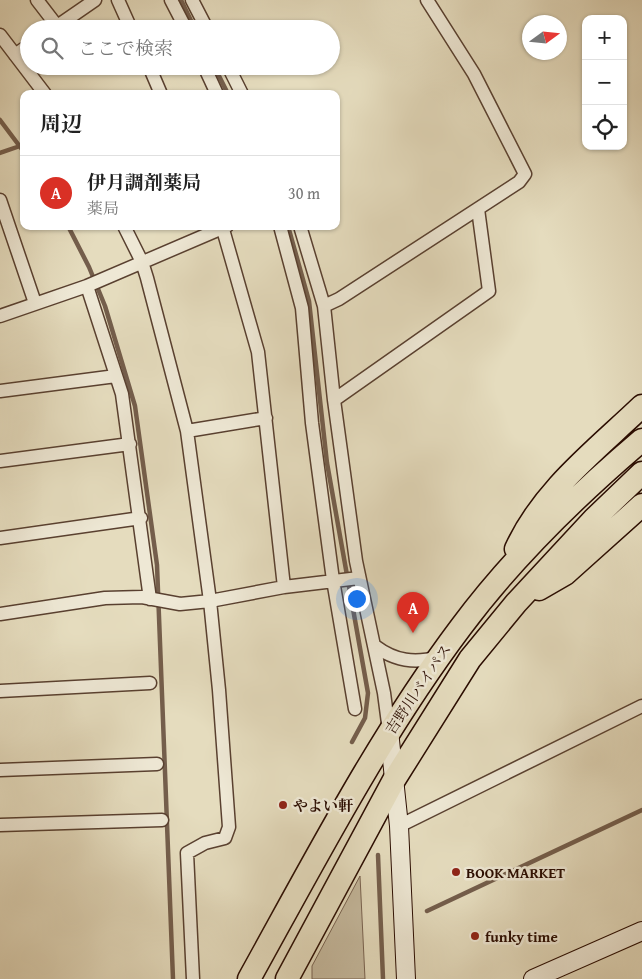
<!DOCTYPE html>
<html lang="ja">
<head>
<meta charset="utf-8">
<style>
	body { margin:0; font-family:"Gentium Book Plus","Noto Serif JP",serif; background:#f6f6f6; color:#222 }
	.controls { position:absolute; right:15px; top:15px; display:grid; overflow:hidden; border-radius:10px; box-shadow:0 1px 4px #0004 }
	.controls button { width:45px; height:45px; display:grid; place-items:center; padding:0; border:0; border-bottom:1px solid #e0e0e0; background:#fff; color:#222; font:25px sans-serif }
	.compass { position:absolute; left:522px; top:15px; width:45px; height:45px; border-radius:50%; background:#fff; box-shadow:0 1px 4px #0004; rotate:75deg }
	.you { position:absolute; left:356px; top:598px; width:18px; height:18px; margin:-12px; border:4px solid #fff; border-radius:50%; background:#1a73e8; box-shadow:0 0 0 8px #1a73e833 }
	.badge { display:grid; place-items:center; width:32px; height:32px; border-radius:50%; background:#d93025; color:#fff; font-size:16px; font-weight:700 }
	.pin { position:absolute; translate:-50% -41px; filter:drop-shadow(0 1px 2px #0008) }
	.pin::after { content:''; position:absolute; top:26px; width:18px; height:15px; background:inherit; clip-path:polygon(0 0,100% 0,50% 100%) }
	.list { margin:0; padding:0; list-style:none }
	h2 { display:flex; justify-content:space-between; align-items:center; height:65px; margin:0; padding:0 20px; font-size:21px }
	h2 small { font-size:16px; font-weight:400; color:#767676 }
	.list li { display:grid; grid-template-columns:32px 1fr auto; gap:15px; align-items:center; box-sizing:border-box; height:75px; padding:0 20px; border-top:1px solid #e0e0e0 }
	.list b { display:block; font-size:19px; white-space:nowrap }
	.list p { margin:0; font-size:16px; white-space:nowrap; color:#767676 }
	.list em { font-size:16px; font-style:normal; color:#767676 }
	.icon { flex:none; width:28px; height:28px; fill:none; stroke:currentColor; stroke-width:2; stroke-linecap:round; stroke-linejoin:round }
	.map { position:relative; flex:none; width:642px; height:979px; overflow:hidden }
	.search { position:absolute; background:#fff; box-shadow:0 1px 4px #0004; left:20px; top:20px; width:320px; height:55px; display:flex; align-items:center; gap:12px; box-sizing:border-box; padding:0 18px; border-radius:28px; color:#767676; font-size:19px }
	.panel { position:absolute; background:#fff; box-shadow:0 1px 4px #0004; left:20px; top:90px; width:320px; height:140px; border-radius:10px }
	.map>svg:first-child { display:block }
	.green { fill:#c5b99e; stroke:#786250 }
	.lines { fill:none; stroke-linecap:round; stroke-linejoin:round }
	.stream { stroke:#745e4c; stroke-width:4.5 }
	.street-casing { stroke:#594030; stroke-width:15 }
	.secondary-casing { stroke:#2a0c01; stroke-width:20 }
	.highway-casing { stroke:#2a0c01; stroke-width:25 }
	.street { stroke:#eee8d5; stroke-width:12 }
	.secondary { stroke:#eee8d5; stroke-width:18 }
	.highway { stroke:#e5dcbe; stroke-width:22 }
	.poi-dot { fill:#8f2418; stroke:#eee8d5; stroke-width:2 }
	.labels { text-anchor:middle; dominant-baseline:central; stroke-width:5; stroke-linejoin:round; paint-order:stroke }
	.street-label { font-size:15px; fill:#2a0c01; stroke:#eee8d5 }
	.poi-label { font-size:15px; font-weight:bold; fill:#2a0c01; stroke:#eee8d5; text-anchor:start }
</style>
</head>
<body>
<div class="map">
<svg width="642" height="979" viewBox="0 0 642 979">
	<rect width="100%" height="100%" fill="#e5dcbe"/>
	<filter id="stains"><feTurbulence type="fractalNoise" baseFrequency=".004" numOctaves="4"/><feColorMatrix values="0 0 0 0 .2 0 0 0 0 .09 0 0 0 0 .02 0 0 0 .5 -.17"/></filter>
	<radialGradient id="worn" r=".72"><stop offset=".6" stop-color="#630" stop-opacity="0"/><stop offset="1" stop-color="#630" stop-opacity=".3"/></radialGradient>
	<path class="green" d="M 360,876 L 365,979 L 312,979 L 312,966 Z"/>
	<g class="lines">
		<path class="stream" d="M 181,0 L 195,29
			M 214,66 L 228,94
			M 0,120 L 24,152
			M 0,153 L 20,146
			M 68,226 L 89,267 L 105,306 L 135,406 L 157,565 L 173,979
			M 288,226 L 309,301 L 327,463 L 368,693 L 365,718 L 352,742
			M 378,855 L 383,979
			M 427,911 L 642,810"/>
		<g class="street-casing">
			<path id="street" d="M 37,0 L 57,26
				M 118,0 L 131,29
				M 171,0 L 186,29
				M 192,0 L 207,29
				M 53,29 L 95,0
				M 0,35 L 45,94
				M 15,55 L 29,45
				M 149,66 L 161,94
				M 204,66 L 217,94
				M 228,66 L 242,94
				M 0,200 L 35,303
				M 124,226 L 142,262 L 147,278 L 187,431
				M 222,226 L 258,352 L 284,587
				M 280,226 L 302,308 L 312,423 L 333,580 L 355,709
				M 300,226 L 324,306 L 334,400 L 356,561 L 384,693 L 389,731
				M 87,286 L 122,394 L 150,599
				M 324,306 L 339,299 L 519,182 L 525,174 L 474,74 L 427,0
				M 0,316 L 87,286 L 227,226
				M 0,391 L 116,376
				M 334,400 L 489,291 L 478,209
				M 0,461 L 130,444
				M 0,538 L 141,518
				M 0,614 L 105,598 L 142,597 L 180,604 L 210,601 L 284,587 L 359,578
				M 375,646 C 395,661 415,664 438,657
				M 0,691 L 150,683
				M 0,770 L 157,764
				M 0,825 L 162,820
				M 399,826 L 642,706
				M 193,979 L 187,853 L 205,843 L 225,838 L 229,827 L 219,690 L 210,601 L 187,431 L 266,418"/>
		</g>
		<g class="secondary-casing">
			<path id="secondary" d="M 389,731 L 399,826 L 406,979
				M 533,979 L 642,931"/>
		</g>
		<g class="highway-casing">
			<path id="highway" d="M 516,549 C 543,490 596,450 642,406
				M 539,589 L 565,574 L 642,505
				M 249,979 C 315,860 379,736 461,627 C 513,557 576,496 642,440
				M 287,979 L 394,780 L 470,659 L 516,603 L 594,519 L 642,473"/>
		</g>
		<use href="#street" class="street"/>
		<use href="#secondary" class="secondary"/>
		<use href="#highway" class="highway"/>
	</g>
	<g class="poi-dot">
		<circle cx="283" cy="805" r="5"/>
		<circle cx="456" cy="872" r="5"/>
		<circle cx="475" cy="936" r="5"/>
	</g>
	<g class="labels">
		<g class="street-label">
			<text transform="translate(418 689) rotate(-56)">吉野川バイパス</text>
		</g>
		<g class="poi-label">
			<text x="293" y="805">やよい軒</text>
			<text x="466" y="872">BOOK MARKET</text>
			<text x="485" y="936">funky time</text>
		</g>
	</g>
	<rect width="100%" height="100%" filter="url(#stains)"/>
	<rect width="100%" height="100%" fill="url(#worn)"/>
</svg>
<div class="controls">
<button>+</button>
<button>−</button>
<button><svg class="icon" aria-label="locate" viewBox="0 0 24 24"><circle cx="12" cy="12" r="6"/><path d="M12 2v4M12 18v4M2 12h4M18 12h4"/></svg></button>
</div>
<svg class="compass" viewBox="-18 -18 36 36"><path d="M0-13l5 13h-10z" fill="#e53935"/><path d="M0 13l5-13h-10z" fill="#767676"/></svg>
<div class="you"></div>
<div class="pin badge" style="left:413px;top:633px">A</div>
<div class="search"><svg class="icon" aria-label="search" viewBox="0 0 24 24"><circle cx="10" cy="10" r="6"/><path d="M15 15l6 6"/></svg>ここで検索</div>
<section class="panel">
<h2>周辺<small></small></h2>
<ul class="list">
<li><span class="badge">A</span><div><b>伊月調剤薬局</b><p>薬局</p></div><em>30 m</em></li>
</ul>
</section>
</div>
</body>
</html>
